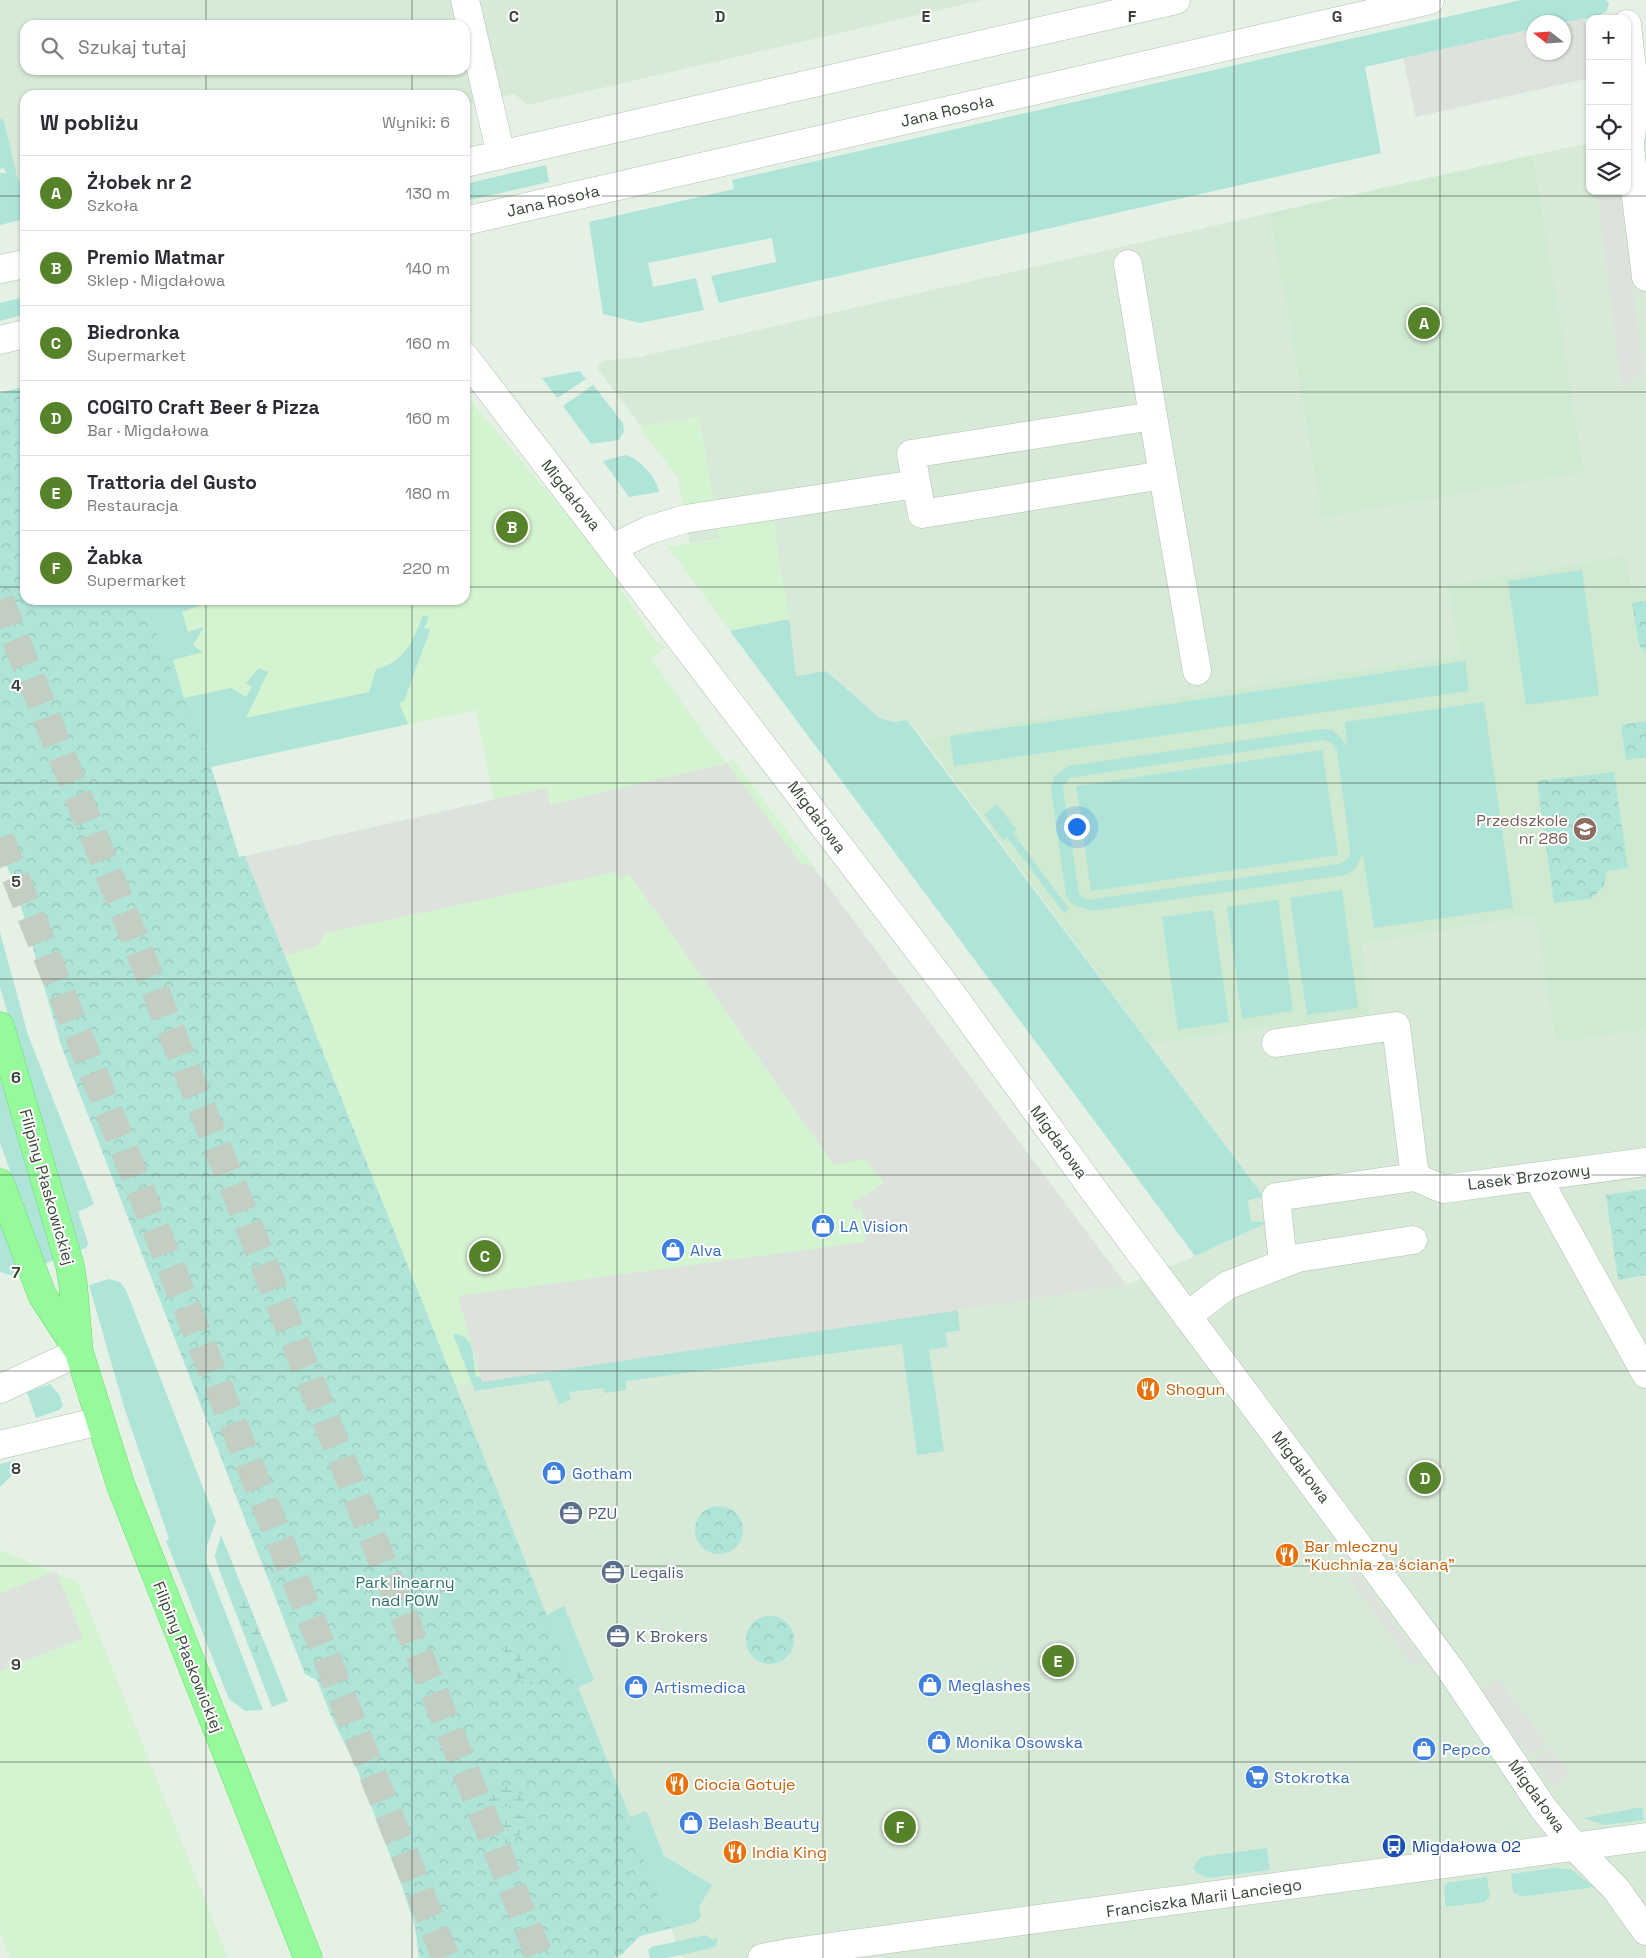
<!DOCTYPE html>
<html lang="pl">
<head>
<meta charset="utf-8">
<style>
	body { margin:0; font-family:"Space Grotesk",sans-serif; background:#f2f2f3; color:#2b2b33 }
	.controls { position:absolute; right:15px; top:15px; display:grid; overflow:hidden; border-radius:10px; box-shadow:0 1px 4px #0004 }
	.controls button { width:45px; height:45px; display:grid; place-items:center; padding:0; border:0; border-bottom:1px solid #e1e1e2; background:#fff; color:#2b2b33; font:25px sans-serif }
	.compass { position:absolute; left:1526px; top:15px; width:45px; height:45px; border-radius:50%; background:#fff; box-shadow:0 1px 4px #0004; rotate:287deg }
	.you { position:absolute; left:1076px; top:826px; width:18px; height:18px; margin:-12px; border:4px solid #fff; border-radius:50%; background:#1a73e8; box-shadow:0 0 0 8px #1a73e833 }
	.badge { display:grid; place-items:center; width:32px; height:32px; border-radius:50%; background:#56832a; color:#fff; font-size:16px; font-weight:700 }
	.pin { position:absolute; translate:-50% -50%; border:2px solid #fff; box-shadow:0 1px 5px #0006 }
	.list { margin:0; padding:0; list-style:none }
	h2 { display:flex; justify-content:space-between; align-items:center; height:65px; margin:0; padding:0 20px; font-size:21px }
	h2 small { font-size:16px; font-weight:400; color:#7c7c81 }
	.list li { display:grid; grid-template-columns:32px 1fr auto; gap:15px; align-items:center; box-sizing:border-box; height:75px; padding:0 20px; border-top:1px solid #e1e1e2 }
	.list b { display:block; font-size:19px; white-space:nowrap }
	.list p { margin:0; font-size:16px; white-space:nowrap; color:#7c7c81 }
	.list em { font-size:16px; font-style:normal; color:#7c7c81 }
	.icon { flex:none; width:28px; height:28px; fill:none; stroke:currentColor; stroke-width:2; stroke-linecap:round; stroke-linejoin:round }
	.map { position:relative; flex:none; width:1646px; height:1958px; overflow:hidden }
	.search { position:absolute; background:#fff; box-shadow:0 1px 4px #0004; left:20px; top:20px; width:450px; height:55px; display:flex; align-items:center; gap:12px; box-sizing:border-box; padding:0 18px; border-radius:15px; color:#7c7c81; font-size:19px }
	.panel { position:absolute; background:#fff; box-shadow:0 1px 4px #0004; left:20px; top:90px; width:450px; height:515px; border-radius:15px }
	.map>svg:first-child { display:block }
	.residential { fill:#d7e9d7; fill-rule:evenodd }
	.commercial { fill:#d4f3d0 }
	.education { fill:#cfead0 }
	.green { fill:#afe4d8; fill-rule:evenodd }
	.forest { fill:url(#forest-crowns) }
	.wetland { fill:url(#wetland-marsh) }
	.parking { fill:#dde2dd }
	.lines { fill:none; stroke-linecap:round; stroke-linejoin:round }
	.highway-tunnel { stroke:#c2cec2; stroke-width:28; stroke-dasharray:28 14; stroke-linecap:butt }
	.minor-casing { stroke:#aec2ae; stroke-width:29 }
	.major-casing { stroke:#67dd6a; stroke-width:29 }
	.minor { stroke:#fff; stroke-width:28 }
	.major { stroke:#96f99b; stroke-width:28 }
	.grid { fill:none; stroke:#364335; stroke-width:1; stroke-opacity:0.55 }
	.labels { text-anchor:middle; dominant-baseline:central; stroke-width:4; stroke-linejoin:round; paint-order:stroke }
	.street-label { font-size:16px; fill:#364335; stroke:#fff }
	.education-label { font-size:16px; fill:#785e54; stroke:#fff; text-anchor:end }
	.shop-label { font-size:16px; fill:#366cbe; stroke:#fff; text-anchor:start }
	.food-label { font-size:16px; fill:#c56008; stroke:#fff; text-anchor:start }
	.service-label { font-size:16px; fill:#4e5e75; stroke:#fff; text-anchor:start }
	.park-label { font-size:16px; fill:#2c726e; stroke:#fff }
	.transit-label { font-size:16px; fill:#164399; stroke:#fff; text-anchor:start }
	.grid-label { font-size:16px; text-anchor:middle; font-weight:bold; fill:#364335; stroke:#fff; stroke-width:4; stroke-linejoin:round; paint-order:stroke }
</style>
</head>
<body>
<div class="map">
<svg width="1646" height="1958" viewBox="0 0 1646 1958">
	<defs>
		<pattern id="forest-crowns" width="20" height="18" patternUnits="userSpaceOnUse" patternTransform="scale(1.25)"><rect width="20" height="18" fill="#afe4d8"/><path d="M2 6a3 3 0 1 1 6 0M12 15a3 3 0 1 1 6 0" fill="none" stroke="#97c5ba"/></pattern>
		<pattern id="wetland-marsh" width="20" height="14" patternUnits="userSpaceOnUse" patternTransform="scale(1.25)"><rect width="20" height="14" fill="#afe4d8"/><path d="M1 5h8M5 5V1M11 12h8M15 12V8" fill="none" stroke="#97c5ba"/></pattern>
	</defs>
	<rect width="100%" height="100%" fill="#e5f1e5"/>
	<path class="residential" d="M 0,0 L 983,0 L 528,105 L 514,94 L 465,105 L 465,95 L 25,95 L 25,183 L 18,180 L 4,121 L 0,118 ZM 25,25 L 465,25 L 465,70 L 25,70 Z
		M 1646,131 L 1646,585 L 1631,587 L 1625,555 L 1449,585 L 1459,655 L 1066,713 L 923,739 L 907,721 L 894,722 L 880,718 L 826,671 L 796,676 L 773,519 L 716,528 L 724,538 L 690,543 L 683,505 L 713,500 L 699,417 L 641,426 L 597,368 L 602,361 L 640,357 L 1270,213 L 1322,518 L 1583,472 L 1533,155 L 1590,143 L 1590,191 L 1627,191 L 1627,135 Z
		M 1537,916 L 1556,1043 L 1646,1030 L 1646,1958 L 683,1958 L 455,1385 L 1126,1285 L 1195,1256 L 1271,1221 L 1251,1222 L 1248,1200 L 1264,1197 L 1150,1044 L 1371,1014 L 1362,944 Z"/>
	<path class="commercial" d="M 465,394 L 591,543 L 656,642 L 666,647 L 651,658 L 681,701 L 726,763 L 733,759 L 1126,1285 L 455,1385 L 245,856 L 494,800 L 476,710 L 211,767 L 150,617 L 159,600 L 465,600 Z
		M 699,417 L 713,500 L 683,505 L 678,477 L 641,431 L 641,426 Z
		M 773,519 L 789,619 L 730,631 L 668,547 L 723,539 L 716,528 Z
		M 0,1550 L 78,1582 L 228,1958 L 10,1958 L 0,1932 Z"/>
	<path class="education" d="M 1533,155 L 1584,472 L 1322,518 L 1270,213 Z
		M 1626,555 L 1631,587 L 1646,585 L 1646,1030 L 1556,1043 L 1536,916 L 1362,944 L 1371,1014 L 1150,1044 L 923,739 L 1066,713 L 1459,655 L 1448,585 Z"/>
	<path class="green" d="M 1521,0 L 1606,0 L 1609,4 L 1607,11 C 1586,23 1557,23 1534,22 L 1533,29 L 1365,67 L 1381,153 L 719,303 L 711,276 L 776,262 L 772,238 L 648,263 L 653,287 L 696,278 L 704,310 L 640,323 L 603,314 L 589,222 L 734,189 L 732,180 Z
		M 0,118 L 4,121 L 18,180 L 25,183 L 25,219 L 0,225 L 0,173 L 6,173 L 4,168 L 0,169 Z
		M 546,165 L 549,182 L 465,201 L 465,184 Z
		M 25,297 L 25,314 L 0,321 L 0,303 Z
		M 580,371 L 586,379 L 557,398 L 542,378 Z
		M 593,385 L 623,423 L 624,431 L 619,440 L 591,444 L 563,406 Z
		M 625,455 C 639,458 657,478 659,492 L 629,497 L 603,461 Z
		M 1582,570 L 1599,695 L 1526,705 L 1508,581 Z
		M 133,600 L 199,600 L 200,605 L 182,612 L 188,632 L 204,627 L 193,645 L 203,652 L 173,660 L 184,698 L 231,688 L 246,697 L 252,687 L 246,683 L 259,668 L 268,672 L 246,718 L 369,692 L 376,669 C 405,662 413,641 423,615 L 429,617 L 424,628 L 430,630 L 404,701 L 399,703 L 408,724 L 211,767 L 239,857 L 245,856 L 314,1029 L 311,1034 Z
		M 789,619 L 796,676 L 826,671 L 880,718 L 894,722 L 907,720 L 1264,1197 L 1248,1200 L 1251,1222 L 1271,1221 L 1195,1256 L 730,631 Z
		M 1465,661 L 1469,691 L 954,766 L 950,736 Z
		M 1484,702 L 1513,908 L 1374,928 L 1363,854 L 1355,869 L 1345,875 L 1092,911 L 1073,905 L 1066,895 L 1051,789 L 1054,777 L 1068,766 L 1322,729 L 1333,730 L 1347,745 L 1345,722 ZM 1323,740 L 1331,743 L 1337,750 L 1350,850 C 1351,858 1346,862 1339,864 L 1093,899 L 1088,900 L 1079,894 L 1063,788 L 1069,778 Z
		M 1322,750 L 1338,855 L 1091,891 L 1076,786 Z
		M 997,804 L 1016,829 L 1013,833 L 1069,909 L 1064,913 L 1007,837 L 1003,840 L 984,814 Z
		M 1342,890 L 1358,1008 L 1307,1015 L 1290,898 Z
		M 1278,900 L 1293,1011 L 1242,1019 L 1227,907 Z
		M 1213,910 L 1229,1022 L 1178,1030 L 1162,917 Z
		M 0,932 L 28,1035 L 94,1204 L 78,1212 L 88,1243 L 86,1248 L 79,1250 L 41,1131 L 0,987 Z
		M 0,1078 L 54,1260 L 44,1264 L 0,1143 Z
		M 0,1224 L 19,1274 L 10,1275 L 0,1272 Z
		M 109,1279 L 120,1282 L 126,1290 L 216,1521 L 207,1546 L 206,1562 L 263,1710 L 245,1711 L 229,1699 L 166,1541 L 169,1539 L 124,1407 L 89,1285 Z
		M 957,1308 L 960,1330 L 945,1333 L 948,1347 L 929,1350 L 944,1451 L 917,1455 L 902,1344 L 626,1381 L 626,1390 L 605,1393 L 604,1388 L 569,1392 L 571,1399 L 559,1404 L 549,1380 L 475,1391 L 453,1334 C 477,1334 472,1360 476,1377 Z
		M 50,1384 L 59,1394 L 63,1406 L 59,1410 L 36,1418 L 27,1392 Z
		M 16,1460 L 15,1472 L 0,1487 L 0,1464 Z
		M 221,1535 L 288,1701 L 272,1707 L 217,1564 L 215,1556 Z
		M 564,1606 L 594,1680 L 578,1687 L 630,1817 L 646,1811 L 664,1856 L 712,1885 L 699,1907 L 701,1916 L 696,1922 L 640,1936 L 632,1829 L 627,1816 L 521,1628 Z
		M 1642,1807 L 1644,1820 L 1604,1825 L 1584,1818 Z
		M 1267,1848 L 1270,1870 L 1208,1878 L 1197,1873 L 1193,1867 L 1201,1857 Z
		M 1554,1868 L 1570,1869 L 1594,1887 L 1527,1896 L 1520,1896 L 1513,1892 L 1511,1874 Z
		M 1487,1877 L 1490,1896 L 1485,1902 L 1446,1907 L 1444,1888 L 1447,1883 Z
		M 706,1935 L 711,1939 L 718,1938 L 716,1946 L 712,1948 L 666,1958 L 650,1958 L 648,1950 L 652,1947 Z"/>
	<path class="forest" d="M 25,386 L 25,600 L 143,600 L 211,767 L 239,857 L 245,856 L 671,1928 L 640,1936 L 621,1955 L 613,1958 L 419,1958 L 415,1926 L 403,1889 L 355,1764 L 331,1716 L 317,1680 L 305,1674 L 62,1048 L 21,907 L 0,845 L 0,393 Z
		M 1646,601 L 1646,653 L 1639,645 L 1632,603 Z
		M 1646,721 L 1646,757 L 1626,760 L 1621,725 Z
		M 1614,772 L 1628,868 L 1606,871 L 1604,886 L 1591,899 L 1554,903 L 1537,781 Z
		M 1646,1189 L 1646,1275 L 1618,1280 L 1606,1195 Z
		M695 1530a24 24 0 1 1 48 0a24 24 0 1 1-48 0Z
		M746 1640a24 24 0 1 1 48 0a24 24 0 1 1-48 0Z"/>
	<path class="wetland" d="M 83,812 L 90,816 L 103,847 L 102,851 L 65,819 Z
		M 239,1590 L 244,1592 L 265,1646 L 256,1652 L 253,1651 L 237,1609 L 237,1593 Z
		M 509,1637 L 518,1648 L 533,1685 L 519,1680 L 501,1644 L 506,1638 Z
		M 503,1785 L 526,1796 L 527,1802 L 486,1811 L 484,1806 C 488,1796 491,1786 503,1785 Z
		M 527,1813 L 531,1815 L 532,1820 L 511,1844 L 506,1843 L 483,1823 Z"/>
	<path class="parking" d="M 1584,18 L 1590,45 L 1590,78 L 1416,117 L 1403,58 L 1533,29 L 1534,52 L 1564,52 L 1564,23 Z
		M 1597,191 L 1620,191 L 1644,374 L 1622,388 Z
		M 727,763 L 801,864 L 813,866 L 1126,1285 L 482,1382 L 458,1296 L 866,1242 L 862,1209 L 854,1210 L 852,1200 L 859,1199 L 884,1183 L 865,1159 L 834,1165 L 629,873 L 621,879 L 615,872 L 325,933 L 318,945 L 285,956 L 245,856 L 546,788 L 550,805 Z
		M 1351,1565 L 1424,1663 L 1411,1663 L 1349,1579 Z
		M 56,1571 L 83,1638 L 0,1671 L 0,1594 Z
		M 1498,1679 L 1547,1744 L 1530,1756 L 1481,1691 Z
		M 1549,1748 L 1569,1774 L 1553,1787 L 1534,1761 Z"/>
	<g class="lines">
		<path class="highway-tunnel" d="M 0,600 L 540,1958
			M 0,838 L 446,1958"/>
		<g class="minor-casing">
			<path id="minor" d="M 465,0 L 501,155
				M 1627,24 L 1636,103 L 1630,142 L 1631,157 L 1646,277
				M 465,163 L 1176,0
				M 465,221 L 1430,0
				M 1128,264 L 1153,416
				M 0,269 L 25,264
				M 0,340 L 25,334
				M 465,357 L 940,978 L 1095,1192 L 1451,1670 L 1543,1808 L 1575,1847 L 1616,1889 L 1646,1931
				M 1153,416 L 1163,475 L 922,514 L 911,454 Z
				M 1163,475 L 1197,671
				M 612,548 L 649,530 L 685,519 L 916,484
				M 1276,1043 L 1396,1026 L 1415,1177
				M 1415,1177 L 1443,1189 L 1646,1162
				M 1537,1177 L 1646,1374
				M 1283,1263 L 1276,1197 L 1415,1177
				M 1187,1316 L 1228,1285 L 1298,1258 L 1413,1240
				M 0,1389 L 79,1352
				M 0,1445 L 100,1421
				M 762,1958 L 793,1952 L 1646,1837"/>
		</g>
		<g class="major-casing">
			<path id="major" d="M 0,1026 L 70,1266 L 73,1284 L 79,1352 L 121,1486 L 308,1958
				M 0,1183 L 42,1295 L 77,1349"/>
		</g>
		<use href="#minor" class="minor"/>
		<use href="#major" class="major"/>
	</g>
	<path class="grid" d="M 206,0 L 206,25M 412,0 L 412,25M 617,0 L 617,1958M 823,0 L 823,1958M 1029,0 L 1029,1958M 1234,0 L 1234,1958M 1440,0 L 1440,1958M 206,70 L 206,95M 412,70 L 412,95M 0,196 L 25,196M 465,196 L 1646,196M 0,392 L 25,392M 465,392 L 1646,392M 0,587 L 25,587M 465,587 L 1646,587M 206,600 L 206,1958M 412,600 L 412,1958M 0,783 L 1646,783M 0,979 L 1646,979M 0,1175 L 1646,1175M 0,1371 L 1646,1371M 0,1566 L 1646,1566M 0,1762 L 1646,1762"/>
	<defs>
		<g id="school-disc" transform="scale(1.25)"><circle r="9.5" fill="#8d6e63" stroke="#fff"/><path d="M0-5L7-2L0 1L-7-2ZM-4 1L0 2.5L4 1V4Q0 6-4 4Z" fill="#fff"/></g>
		<g id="shop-disc" transform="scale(1.25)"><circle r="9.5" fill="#3f7fe0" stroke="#fff"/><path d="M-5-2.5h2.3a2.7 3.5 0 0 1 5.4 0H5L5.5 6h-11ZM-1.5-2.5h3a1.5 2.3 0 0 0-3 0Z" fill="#fff"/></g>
		<g id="restaurant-disc" transform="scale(1.25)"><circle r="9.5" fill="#e8710a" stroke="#fff"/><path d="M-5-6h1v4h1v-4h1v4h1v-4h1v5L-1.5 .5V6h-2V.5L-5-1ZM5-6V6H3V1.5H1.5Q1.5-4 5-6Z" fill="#fff"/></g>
		<g id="office-disc" transform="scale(1.25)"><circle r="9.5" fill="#5c6f8a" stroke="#fff"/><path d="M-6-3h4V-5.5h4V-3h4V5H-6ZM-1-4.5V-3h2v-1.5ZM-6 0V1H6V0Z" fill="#fff"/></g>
		<g id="supermarket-disc" transform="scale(1.25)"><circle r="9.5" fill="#3f7fe0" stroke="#fff"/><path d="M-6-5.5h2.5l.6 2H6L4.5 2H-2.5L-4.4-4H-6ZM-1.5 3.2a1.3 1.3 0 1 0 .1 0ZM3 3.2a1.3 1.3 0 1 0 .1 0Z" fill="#fff"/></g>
		<g id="bus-disc" transform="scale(1.25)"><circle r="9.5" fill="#1a4fb4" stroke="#fff"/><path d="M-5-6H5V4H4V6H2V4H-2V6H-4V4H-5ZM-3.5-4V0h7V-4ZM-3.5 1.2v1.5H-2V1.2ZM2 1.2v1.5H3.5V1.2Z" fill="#fff"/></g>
	</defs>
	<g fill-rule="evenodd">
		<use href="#school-disc" x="1585" y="829"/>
		<use href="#shop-disc" x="823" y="1226"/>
		<use href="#shop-disc" x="673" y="1250"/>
		<use href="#restaurant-disc" x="1148" y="1389"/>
		<use href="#shop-disc" x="554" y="1473"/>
		<use href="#office-disc" x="571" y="1513"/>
		<use href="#restaurant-disc" x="1287" y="1555"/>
		<use href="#office-disc" x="613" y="1572"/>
		<use href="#office-disc" x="618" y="1636"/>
		<use href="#shop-disc" x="930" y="1685"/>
		<use href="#shop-disc" x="636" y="1687"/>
		<use href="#shop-disc" x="939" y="1742"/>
		<use href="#shop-disc" x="1424" y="1749"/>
		<use href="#supermarket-disc" x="1257" y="1777"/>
		<use href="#restaurant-disc" x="677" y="1784"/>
		<use href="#shop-disc" x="691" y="1823"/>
		<use href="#bus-disc" x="1394" y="1846"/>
		<use href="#restaurant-disc" x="735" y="1852"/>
	</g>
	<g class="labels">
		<g class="street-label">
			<text transform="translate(947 111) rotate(-13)">Jana Rosoła</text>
			<text transform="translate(553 201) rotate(-13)">Jana Rosoła</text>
			<text transform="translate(571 495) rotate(52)">Migdałowa</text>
			<text transform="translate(817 817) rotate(53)">Migdałowa</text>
			<text transform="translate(1059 1142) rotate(54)">Migdałowa</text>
			<text transform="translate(1529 1177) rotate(-7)">Lasek Brzozowy</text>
			<text transform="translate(47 1187) rotate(74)">Filipiny Płaskowickiej</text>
			<text transform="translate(1301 1467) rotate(53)">Migdałowa</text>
			<text transform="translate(188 1657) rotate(68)">Filipiny Płaskowickiej</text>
			<text transform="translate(1537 1796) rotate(54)">Migdałowa</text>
			<text transform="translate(1204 1898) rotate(-8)">Franciszka Marii Lanciego</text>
		</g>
		<g class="education-label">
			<text x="1568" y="820">Przedszkole<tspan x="1568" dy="18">nr 286</tspan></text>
		</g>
		<g class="shop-label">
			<text x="840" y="1226">LA Vision</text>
			<text x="690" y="1250">Alva</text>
			<text x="572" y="1473">Gotham</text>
			<text x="948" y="1685">Meglashes</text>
			<text x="654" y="1687">Artismedica</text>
			<text x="956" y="1742">Monika Osowska</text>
			<text x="1442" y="1749">Pepco</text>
			<text x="1274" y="1777">Stokrotka</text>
			<text x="708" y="1823">Belash Beauty</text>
		</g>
		<g class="food-label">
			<text x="1166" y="1389">Shogun</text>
			<text x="1304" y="1546">Bar mleczny<tspan x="1304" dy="18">"Kuchnia za ścianą"</tspan></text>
			<text x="694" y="1784">Ciocia Gotuje</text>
			<text x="752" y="1852">India King</text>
		</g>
		<g class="service-label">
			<text x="588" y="1513">PZU</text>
			<text x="630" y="1572">Legalis</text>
			<text x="636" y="1636">K Brokers</text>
		</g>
		<g class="park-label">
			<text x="405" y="1582">Park linearny<tspan x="405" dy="18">nad POW</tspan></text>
		</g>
		<g class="transit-label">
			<text x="1412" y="1846">Migdałowa 02</text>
		</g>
	</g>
	<g class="grid-label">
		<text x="514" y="22">C</text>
		<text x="720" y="22">D</text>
		<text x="926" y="22">E</text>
		<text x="1132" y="22">F</text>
		<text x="1337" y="22">G</text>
		<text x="16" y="691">4</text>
		<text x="16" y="887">5</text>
		<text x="16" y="1083">6</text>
		<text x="16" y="1278">7</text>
		<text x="16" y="1474">8</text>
		<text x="16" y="1670">9</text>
	</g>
</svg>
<div class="controls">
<button>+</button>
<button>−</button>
<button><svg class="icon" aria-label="locate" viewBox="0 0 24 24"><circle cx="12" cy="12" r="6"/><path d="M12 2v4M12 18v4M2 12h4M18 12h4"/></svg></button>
<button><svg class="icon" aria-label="layers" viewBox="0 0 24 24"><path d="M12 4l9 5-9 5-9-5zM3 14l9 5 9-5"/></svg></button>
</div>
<svg class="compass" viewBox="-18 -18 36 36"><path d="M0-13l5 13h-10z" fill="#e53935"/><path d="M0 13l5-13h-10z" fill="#7c7c81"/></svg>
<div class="you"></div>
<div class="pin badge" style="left:1424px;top:323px">A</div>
<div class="pin badge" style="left:512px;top:527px">B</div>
<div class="pin badge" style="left:485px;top:1256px">C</div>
<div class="pin badge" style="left:1425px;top:1478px">D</div>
<div class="pin badge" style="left:1058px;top:1661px">E</div>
<div class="pin badge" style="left:900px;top:1827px">F</div>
<div class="search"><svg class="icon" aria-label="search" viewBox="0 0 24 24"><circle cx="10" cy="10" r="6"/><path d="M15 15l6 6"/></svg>Szukaj tutaj</div>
<section class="panel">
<h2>W pobliżu<small>Wyniki: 6</small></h2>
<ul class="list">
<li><span class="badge">A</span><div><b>Żłobek nr 2</b><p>Szkoła</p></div><em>130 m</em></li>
<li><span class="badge">B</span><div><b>Premio Matmar</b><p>Sklep · Migdałowa</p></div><em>140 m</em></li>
<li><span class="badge">C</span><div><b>Biedronka</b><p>Supermarket</p></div><em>160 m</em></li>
<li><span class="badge">D</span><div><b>COGITO Craft Beer &amp; Pizza</b><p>Bar · Migdałowa</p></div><em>160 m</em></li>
<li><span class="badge">E</span><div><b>Trattoria del Gusto</b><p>Restauracja</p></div><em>180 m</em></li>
<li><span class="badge">F</span><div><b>Żabka</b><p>Supermarket</p></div><em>220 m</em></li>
</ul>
</section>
</div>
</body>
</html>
